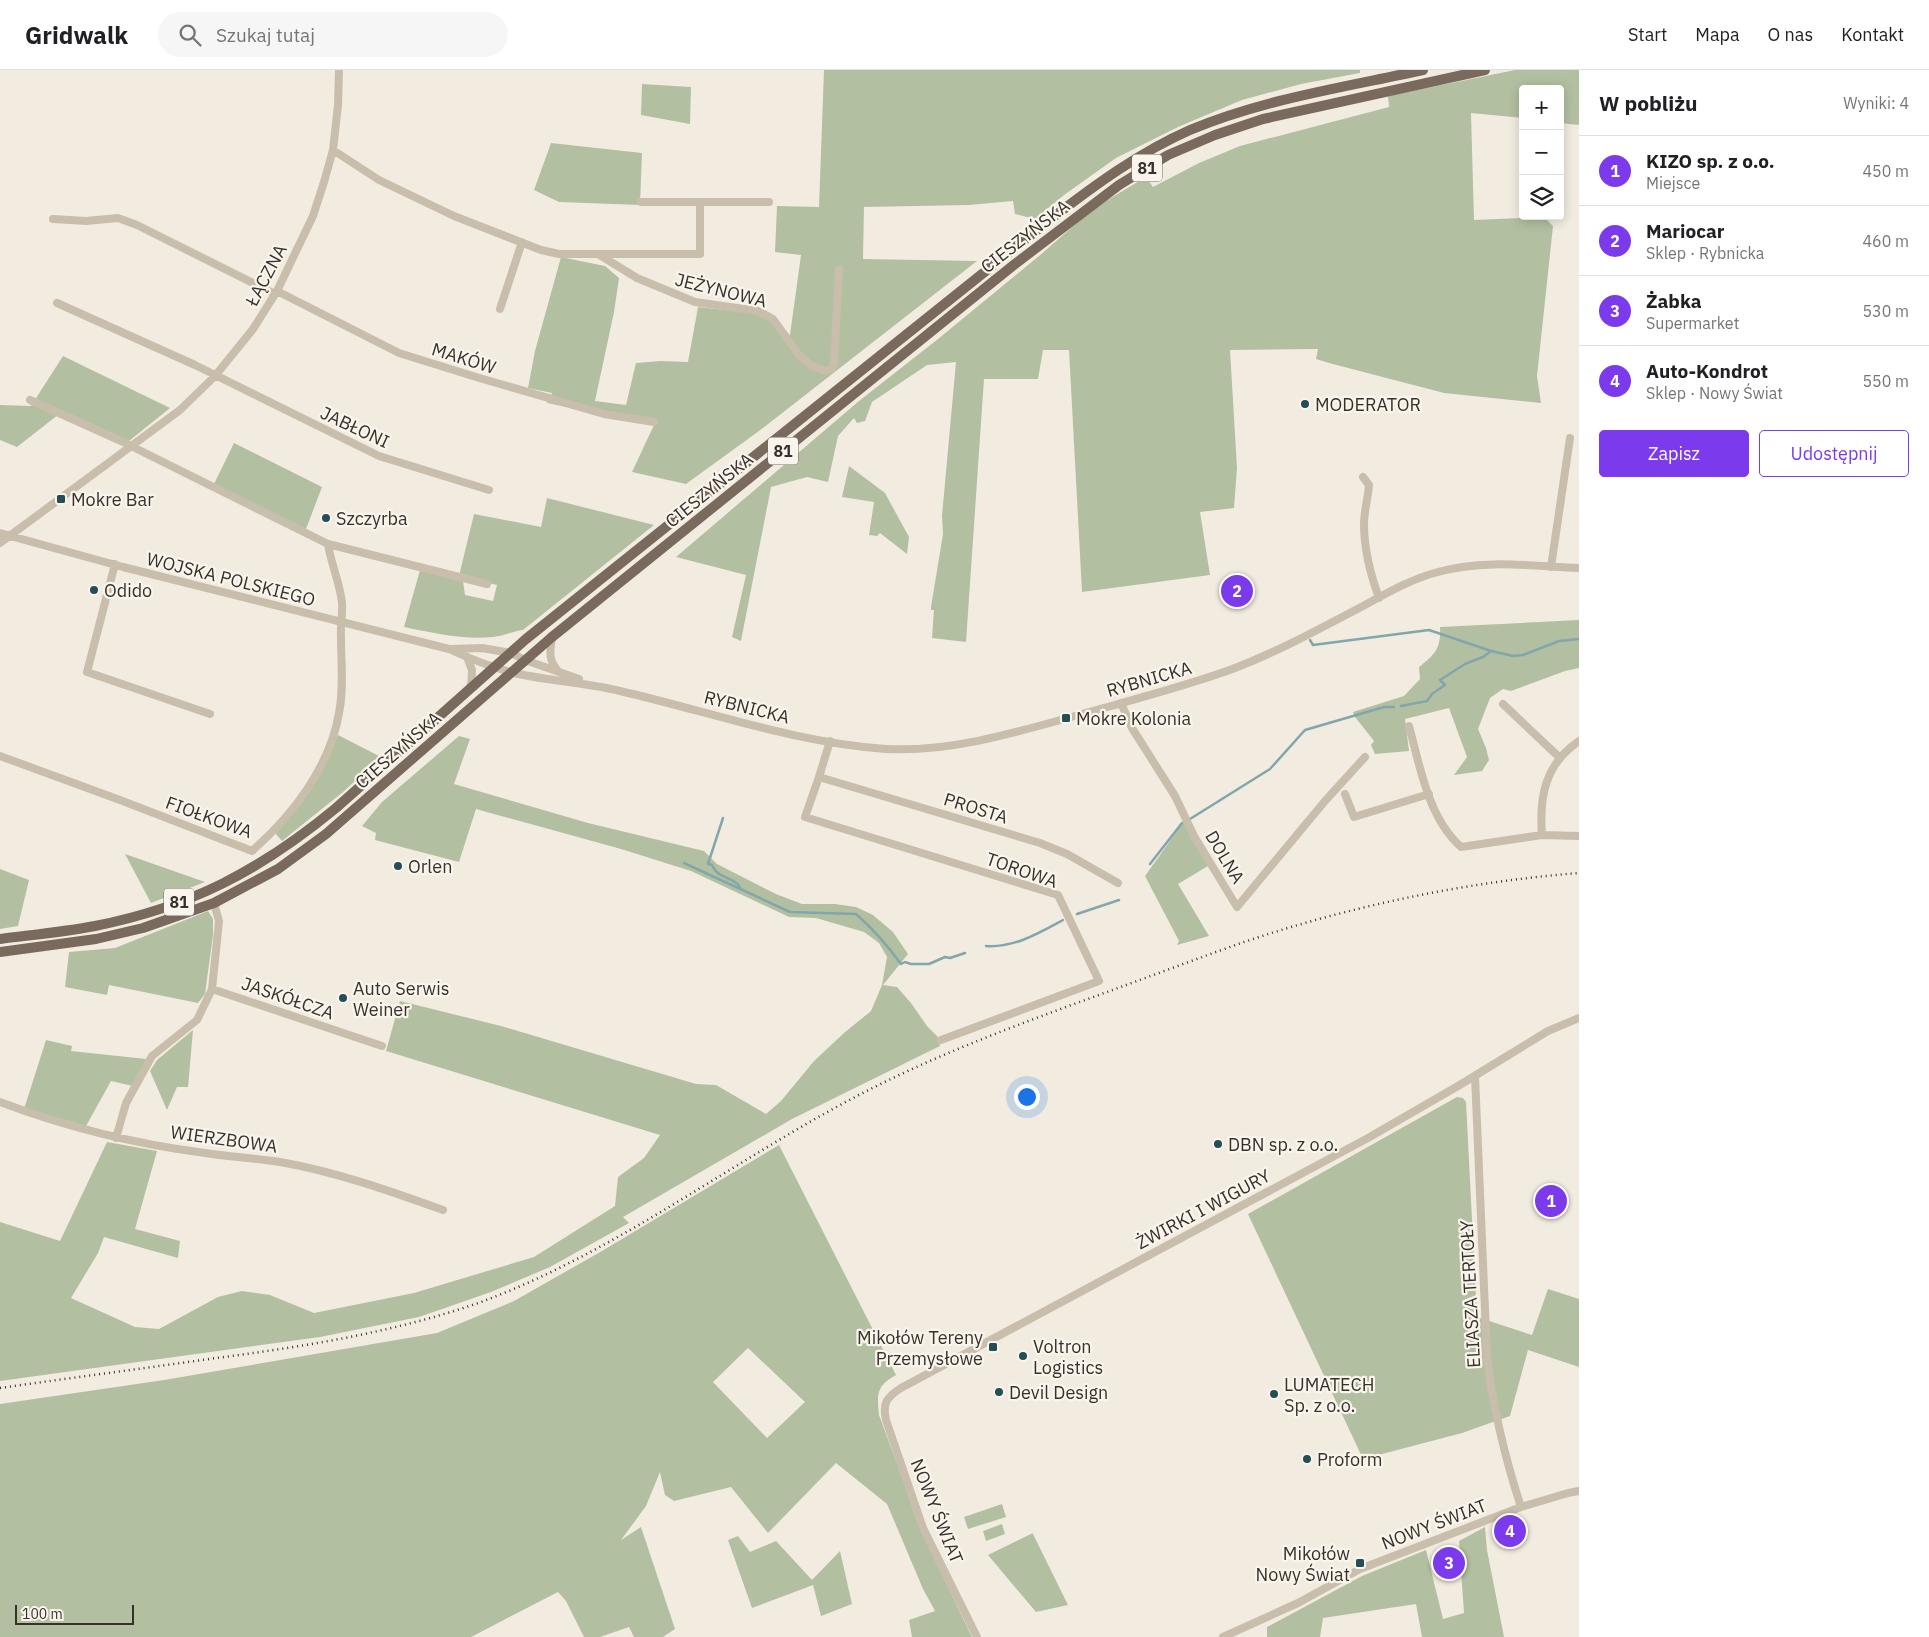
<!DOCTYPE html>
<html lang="pl">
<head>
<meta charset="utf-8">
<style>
	body { margin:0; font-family:"IBM Plex Sans",sans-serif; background:#f6f6f6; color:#202124 }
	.controls { position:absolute; right:15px; top:15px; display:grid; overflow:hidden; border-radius:5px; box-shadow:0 2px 12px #0003 }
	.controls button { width:45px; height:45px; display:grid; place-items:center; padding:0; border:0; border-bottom:1px solid #e0e0e0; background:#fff; color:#202124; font:25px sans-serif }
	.scale { position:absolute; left:15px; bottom:12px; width:119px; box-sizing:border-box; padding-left:5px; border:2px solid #38312b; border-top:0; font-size:14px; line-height:18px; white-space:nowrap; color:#38312b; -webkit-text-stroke:4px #f9f5ed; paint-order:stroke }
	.you { position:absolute; left:1026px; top:1026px; width:18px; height:18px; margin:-12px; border:4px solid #fff; border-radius:50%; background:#1a73e8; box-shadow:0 0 0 8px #1a73e833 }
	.badge { display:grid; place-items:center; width:32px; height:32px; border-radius:50%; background:#7c3aed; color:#fff; font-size:16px; font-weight:700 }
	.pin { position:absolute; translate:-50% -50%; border:2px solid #fff; box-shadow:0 1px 5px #0006 }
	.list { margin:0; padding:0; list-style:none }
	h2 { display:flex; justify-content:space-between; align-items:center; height:65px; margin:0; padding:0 20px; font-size:21px }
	h2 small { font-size:16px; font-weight:400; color:#757577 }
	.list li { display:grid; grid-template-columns:32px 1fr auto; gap:15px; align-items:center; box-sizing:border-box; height:70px; padding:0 20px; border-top:1px solid #e0e0e0 }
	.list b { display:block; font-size:19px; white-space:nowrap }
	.list p { margin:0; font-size:16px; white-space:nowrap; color:#757577 }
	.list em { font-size:16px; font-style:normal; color:#757577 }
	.actions { display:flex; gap:10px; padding:15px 20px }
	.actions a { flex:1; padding:11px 0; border:1px solid #7c3aed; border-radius:5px; text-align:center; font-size:18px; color:#7c3aed }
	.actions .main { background:#7c3aed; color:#fff }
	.icon { flex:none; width:28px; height:28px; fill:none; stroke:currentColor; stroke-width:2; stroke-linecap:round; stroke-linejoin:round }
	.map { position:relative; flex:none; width:1579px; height:1567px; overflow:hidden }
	header { display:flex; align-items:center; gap:30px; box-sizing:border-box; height:70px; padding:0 25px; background:#fff; border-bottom:1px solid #e0e0e0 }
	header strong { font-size:24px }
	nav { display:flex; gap:28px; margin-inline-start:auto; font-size:18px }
	.search { width:350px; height:45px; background:#f6f6f6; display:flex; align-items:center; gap:12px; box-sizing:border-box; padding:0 18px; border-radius:28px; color:#757577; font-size:19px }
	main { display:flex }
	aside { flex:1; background:#fff }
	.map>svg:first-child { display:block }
	.green { fill:#b2c0a1; fill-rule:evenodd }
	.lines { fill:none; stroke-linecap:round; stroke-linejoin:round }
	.stream { stroke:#81a6ad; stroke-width:2.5 }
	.minor { stroke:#c9bdac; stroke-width:8 }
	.major { stroke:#796a5d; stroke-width:10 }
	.rail { stroke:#38312b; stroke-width:2.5; stroke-dasharray:1 4; stroke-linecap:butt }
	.poi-dot { fill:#234d57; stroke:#f9f5ed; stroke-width:2 }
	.labels { text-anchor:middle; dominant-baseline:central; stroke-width:4.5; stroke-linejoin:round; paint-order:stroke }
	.shield { fill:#f9f5ed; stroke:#726c65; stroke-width:1 }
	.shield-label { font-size:16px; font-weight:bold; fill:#38312b }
	.street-label { font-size:18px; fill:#38312b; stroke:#f9f5ed }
	.poi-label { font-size:18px; fill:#38312b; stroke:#f9f5ed; text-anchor:start }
</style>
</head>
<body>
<header>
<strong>Gridwalk</strong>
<div class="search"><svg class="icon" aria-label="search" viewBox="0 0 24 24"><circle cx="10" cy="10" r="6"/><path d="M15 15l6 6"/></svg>Szukaj tutaj</div>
<nav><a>Start</a><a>Mapa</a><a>O nas</a><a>Kontakt</a></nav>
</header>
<main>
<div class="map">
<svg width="1579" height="1567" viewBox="0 0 1579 1567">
	<rect width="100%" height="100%" fill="#f2ece0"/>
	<path class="green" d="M 824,0 L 1360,0 L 1360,3 L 1301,14 L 1242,30 L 1178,57 L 1116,88 L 1064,125 L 1035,149 L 1015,144 L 1013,131 L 969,135 L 864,137 L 863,189 L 977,191 L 759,361 L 686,414 L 632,402 L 654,355 L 547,333 L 552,323 L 528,318 L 535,281 L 561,187 L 605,196 L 619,208 L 614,242 L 595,331 L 626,335 L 636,293 L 661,291 L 688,292 L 698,237 L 760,244 L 790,265 L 801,185 L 775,182 L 777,136 L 819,137 Z
		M 1515,0 L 1579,0 L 1579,55 L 1560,53 L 1560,19 L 1523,19 L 1523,48 L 1471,43 L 1474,150 L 1544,147 L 1553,156 L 1537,306 L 1541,333 L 1444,323 L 1329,293 L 1316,289 L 1318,279 L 1230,280 L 1237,398 L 1234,438 L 1200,442 L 1210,505 L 1082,522 L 1069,280 L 1043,280 L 1038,309 L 984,309 L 966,572 L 932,568 L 934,540 L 931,540 L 931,537 L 943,464 L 942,446 L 956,292 L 927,295 L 872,332 L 865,351 L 857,353 L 854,348 L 838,366 L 828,412 L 807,407 L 771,417 L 741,571 L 732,567 L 746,505 L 676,487 L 859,331 L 938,269 L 1039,186 L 1094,138 L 1146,107 L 1153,117 L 1199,93 L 1240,76 L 1389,37 L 1388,26 Z
		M 642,14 L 691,17 L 690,54 L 641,45 Z
		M 551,73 L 642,83 L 640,135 L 559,132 L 534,120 Z
		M 63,286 L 170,338 L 129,371 L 63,341 L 17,377 L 0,370 L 0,335 L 31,336 Z
		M 234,373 L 322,417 L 306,459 L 214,414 Z
		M 849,396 L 885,423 L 909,467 L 907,484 L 880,463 L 877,466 L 869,465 L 874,432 L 842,427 Z
		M 547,428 L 654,455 L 523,560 C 513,561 504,566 493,567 C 464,570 433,563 404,557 L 420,500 L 463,511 L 465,525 L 493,531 L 497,515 L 459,506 L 474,444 L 541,457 Z
		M 1579,550 L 1579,598 L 1565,601 L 1511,621 L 1503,619 L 1490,628 L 1478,659 L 1486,678 L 1489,690 L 1482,701 L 1454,705 L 1467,687 L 1449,638 L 1405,649 L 1409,681 L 1375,684 L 1371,675 L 1374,671 L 1355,647 L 1353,642 L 1404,626 L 1420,609 L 1419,597 C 1435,584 1441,579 1440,557 Z
		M 338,665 L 381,687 L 343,722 L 282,771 L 275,763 L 323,698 Z
		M 459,666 L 470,669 L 454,714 L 588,753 L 704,781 L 717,794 L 776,824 L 802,834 L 835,834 L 856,837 L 873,845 L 893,862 L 908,884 L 883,915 L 897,917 L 911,933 L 927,956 L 938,967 L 940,976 L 792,1049 L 623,1147 L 629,1153 L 550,1197 L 491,1222 L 419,1247 L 320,1267 L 0,1311 L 0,1152 L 60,1171 L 107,1072 L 157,1081 L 135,1159 L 180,1171 L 178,1188 L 104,1167 L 98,1183 L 71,1228 L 135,1257 L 159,1259 L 218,1227 L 242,1221 L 270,1225 L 314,1243 L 414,1223 L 534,1187 L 615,1136 L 618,1107 L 644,1088 L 660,1065 L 386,981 L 400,931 L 501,956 L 696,1014 L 716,1015 L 766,1044 L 781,1031 L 814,991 L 844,963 L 871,941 L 882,915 L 887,887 L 879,873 L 864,862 L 816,848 L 789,847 L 691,801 L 621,779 L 476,739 L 459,792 L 375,770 L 376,763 L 362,756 L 382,732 Z
		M 1184,751 L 1208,796 L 1178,814 L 1209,866 L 1177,875 L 1179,871 L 1145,806 Z
		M 125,784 L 205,812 L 151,833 Z
		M 0,799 L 29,810 L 18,856 L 0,859 Z
		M 208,841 L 213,849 L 213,865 L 205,924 L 198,933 L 109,915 L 107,925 L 65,917 L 69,882 L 115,878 Z
		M 193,960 L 188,1017 L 177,1017 L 167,1040 L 150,1001 L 157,990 Z
		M 46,970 L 72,976 L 71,981 L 146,989 L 133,1016 L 111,1011 L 86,1056 L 24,1039 Z
		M 1457,1027 L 1463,1028 L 1466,1032 L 1477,1247 L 1532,1265 L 1548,1219 L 1579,1229 L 1579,1297 L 1528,1280 L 1510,1346 L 1462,1363 L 1363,1389 L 1248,1144 Z
		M 779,1075 L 896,1305 C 876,1316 877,1324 879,1345 L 924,1467 L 972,1567 L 912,1567 L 909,1550 L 935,1541 L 923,1519 L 887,1434 L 836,1393 L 768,1463 L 731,1417 L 674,1431 L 665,1425 L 660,1402 L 646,1436 L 621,1470 L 641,1457 L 675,1559 L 663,1567 L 634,1567 L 629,1557 L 600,1567 L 584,1567 L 566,1531 L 558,1522 L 471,1567 L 0,1567 L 0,1334 L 164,1310 L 437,1263 L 514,1231 L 602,1181 ZM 748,1278 L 805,1332 L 767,1368 L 713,1312 Z
		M 1002,1434 L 1006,1447 L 968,1459 L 964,1447 Z
		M 1002,1454 L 1005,1464 L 986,1471 L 983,1461 Z
		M 1485,1457 L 1487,1480 L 1504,1567 L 1422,1567 L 1416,1534 L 1323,1548 L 1320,1567 L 1267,1567 L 1267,1557 L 1362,1506 L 1426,1480 L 1443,1549 L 1464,1543 L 1459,1471 Z
		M 1033,1463 L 1033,1464 L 1068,1535 L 1036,1542 L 988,1485 Z
		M 738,1466 L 750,1482 L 776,1471 L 812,1510 L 840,1481 L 852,1534 L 821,1546 L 813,1515 L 752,1538 L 728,1470 Z"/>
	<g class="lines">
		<path class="stream" d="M 1310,570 L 1313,575 L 1429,560 L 1491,581 L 1513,586 L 1523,585 L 1559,571 L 1579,569
			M 1401,636 L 1427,631 L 1432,624 L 1445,615 L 1440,610 L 1465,594 L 1483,587 L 1491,581
			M 723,748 L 708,794 L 712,795 C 718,810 735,806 741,819
			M 1190,749 L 1270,699 L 1305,660 L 1384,637 L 1394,637
			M 684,793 L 790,842 L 856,844 C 873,859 888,876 901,894 L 905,892 L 911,894 L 929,894 L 945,887 L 950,888 L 965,883
			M 1150,794 L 1182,753
			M 1077,844 L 1119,830
			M 986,876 C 1014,878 1039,863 1063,850"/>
		<path class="minor" d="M 333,80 L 379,110 L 454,146 L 541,180 L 559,184 L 598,184 L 637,208 L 695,232 L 758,241 L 773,249 L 799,285 L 812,296 L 826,301 L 832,299 L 834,292 L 839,200
			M 641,132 L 769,132
			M 53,149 L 86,151 L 118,148 L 137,155 L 275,224
			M 598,184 L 700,184 L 700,133
			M 277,221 L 399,283 L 476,307 L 604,344 L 654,352
			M 57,233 L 195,295 L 379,386 L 489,420
			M 500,239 L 522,172
			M 1363,407 L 1369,415 C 1368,428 1364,442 1364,454 C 1364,478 1371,506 1379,528
			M 0,463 L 123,497 L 449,579 C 468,588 489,596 510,602 C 546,611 584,612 620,621 C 707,641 796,673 886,679 C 961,683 1039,655 1111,636 C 1153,624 1195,613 1235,598 C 1279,581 1321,558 1363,536 C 1387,523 1411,509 1438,502 C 1483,489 1532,496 1579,498
			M 0,473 L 180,340 L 215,306 L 253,259 L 277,221 L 313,146 L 324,112 L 333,80 L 338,35 L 339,0
			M 328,474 L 487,514
			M 115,494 L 87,602 L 210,644
			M 1551,497 L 1570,368
			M 552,567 C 550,581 548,590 558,601
			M 451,579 L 482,578 L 511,583 L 525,590 L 579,609
			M 467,587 L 472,600 L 471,618
			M 1121,633 L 1132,658 L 1175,726 L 1194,766 L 1237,837 L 1325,731 L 1365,687
			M 1503,634 L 1560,688
			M 1409,656 C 1420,696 1428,748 1461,777 L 1542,765
			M 830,671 L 819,707 L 805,747 L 1058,825 L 1099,911 L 941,970
			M 1579,671 C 1545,694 1539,727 1542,765 L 1579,766
			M 0,686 L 120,730 L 252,781 C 292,746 330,697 339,643 C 344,619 341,592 341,567 C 340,556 343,544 342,533 C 340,513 331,494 328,474 L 121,371 L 30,330
			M 819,707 L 1040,773 L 1067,784 L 1118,813
			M 1345,724 L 1354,747 L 1429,724
			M 212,919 L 382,976
			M 1475,1006 L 1487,1287 C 1493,1338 1505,1388 1521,1437
			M 0,1032 C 66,1057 135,1074 205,1083 C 230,1087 255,1088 280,1092 C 337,1102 390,1121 443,1140
			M 116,1068 L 126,1033 L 152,986 L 197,950 L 212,919 L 219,851 L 214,833
			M 977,1567 L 923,1458 L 886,1350 C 882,1333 887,1327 901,1318 L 1368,1068 L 1458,1016 L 1548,961 L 1579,948
			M 1223,1567 L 1298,1533 L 1360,1499 L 1521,1437 L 1568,1423 L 1579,1421"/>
		<path class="major" d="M 0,869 C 31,865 64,862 95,856 C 191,837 261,800 336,738 L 526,569 L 1052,148 C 1095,115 1140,82 1190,60 C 1264,29 1345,17 1423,0
			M 0,882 L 96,869 L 143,858 L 214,833 L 278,799 L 326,764 L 552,567 L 1015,194 L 1119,115 L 1168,85 L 1215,65 L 1263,49 L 1485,0"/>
		<path class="rail" d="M 0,1318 C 70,1308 139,1299 209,1289 C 301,1277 393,1263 481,1232 C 616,1182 731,1092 857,1026 C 937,984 1022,953 1107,922 C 1151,906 1196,889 1241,873 C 1350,836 1465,812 1579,803"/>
	</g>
	<g class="poi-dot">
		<circle cx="1305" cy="334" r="5"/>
		<rect x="56" y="424" width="10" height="10" rx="2.5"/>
		<circle cx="326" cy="448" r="5"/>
		<circle cx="94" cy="520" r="5"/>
		<rect x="1061" y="643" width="10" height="10" rx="2.5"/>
		<circle cx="398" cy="796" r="5"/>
		<circle cx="343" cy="928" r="5"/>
		<circle cx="1218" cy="1074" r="5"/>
		<rect x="988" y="1272" width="10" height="10" rx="2.5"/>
		<circle cx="1023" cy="1286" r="5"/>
		<circle cx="999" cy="1322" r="5"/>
		<circle cx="1274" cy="1324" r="5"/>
		<circle cx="1307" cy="1389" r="5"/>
		<rect x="1355" y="1488" width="10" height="10" rx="2.5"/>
	</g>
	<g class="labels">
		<g class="shield">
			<rect x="1132" y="84.5" width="30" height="27" rx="4"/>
			<rect x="768" y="367.5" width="30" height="27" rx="4"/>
			<rect x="164" y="818.5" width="30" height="27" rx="4"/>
		</g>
		<g class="shield-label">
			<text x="1147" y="98">81</text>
			<text x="783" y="381">81</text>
			<text x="179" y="832">81</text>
		</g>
		<g class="street-label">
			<text transform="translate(1025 166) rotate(-38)">CIESZYŃSKA</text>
			<text transform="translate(266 205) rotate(-62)">ŁĄCZNA</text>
			<text transform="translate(721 220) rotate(14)">JEŻYNOWA</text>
			<text transform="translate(464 288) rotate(17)">MAKÓW</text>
			<text transform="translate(355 357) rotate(25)">JABŁONI</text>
			<text transform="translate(709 420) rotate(-39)">CIESZYŃSKA</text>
			<text transform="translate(231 509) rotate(14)">WOJSKA POLSKIEGO</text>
			<text transform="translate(1149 609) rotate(-16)">RYBNICKA</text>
			<text transform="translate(747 637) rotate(14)">RYBNICKA</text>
			<text transform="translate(398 680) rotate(-41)">CIESZYŃSKA</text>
			<text transform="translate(976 738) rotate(17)">PROSTA</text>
			<text transform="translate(209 747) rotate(20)">FIOŁKOWA</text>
			<text transform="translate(1225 787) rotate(59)">DOLNA</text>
			<text transform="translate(1022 800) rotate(19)">TOROWA</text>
			<text transform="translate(288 928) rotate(19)">JASKÓŁCZA</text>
			<text transform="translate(224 1069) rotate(8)">WIERZBOWA</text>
			<text transform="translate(1203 1139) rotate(-28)">ŻWIRKI I WIGURY</text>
			<text transform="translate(1470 1224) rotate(-93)">ELIASZA TERTOŁY</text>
			<text transform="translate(937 1441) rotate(68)">NOWY ŚWIAT</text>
			<text transform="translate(1434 1454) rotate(-21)">NOWY ŚWIAT</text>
		</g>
		<g class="poi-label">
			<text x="1315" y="334">MODERATOR</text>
			<text x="71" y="429">Mokre Bar</text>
			<text x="336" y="448">Szczyrba</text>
			<text x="104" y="520">Odido</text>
			<text x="1076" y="648">Mokre Kolonia</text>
			<text x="408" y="796">Orlen</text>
			<text x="353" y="918">Auto Serwis<tspan x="353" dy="21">Weiner</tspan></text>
			<text x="1228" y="1074">DBN sp. z o.o.</text>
			<text x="983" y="1267" text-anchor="end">Mikołów Tereny<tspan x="983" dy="21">Przemysłowe</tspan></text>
			<text x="1033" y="1276">Voltron<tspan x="1033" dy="21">Logistics</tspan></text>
			<text x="1284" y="1314">LUMATECH<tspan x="1284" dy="21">Sp. z o.o.</tspan></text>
			<text x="1009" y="1322">Devil Design</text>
			<text x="1317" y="1389">Proform</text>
			<text x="1350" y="1483" text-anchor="end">Mikołów<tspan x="1350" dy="21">Nowy Świat</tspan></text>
		</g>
	</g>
</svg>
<div class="controls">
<button>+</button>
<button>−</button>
<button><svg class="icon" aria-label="layers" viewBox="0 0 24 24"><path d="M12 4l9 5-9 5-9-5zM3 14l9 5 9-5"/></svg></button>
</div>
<div class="scale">100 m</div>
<div class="you"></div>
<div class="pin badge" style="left:1551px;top:1131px">1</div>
<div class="pin badge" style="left:1237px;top:521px">2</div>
<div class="pin badge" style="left:1449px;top:1493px">3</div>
<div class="pin badge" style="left:1510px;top:1461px">4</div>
</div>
<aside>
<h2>W pobliżu<small>Wyniki: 4</small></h2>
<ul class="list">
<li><span class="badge">1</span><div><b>KIZO sp. z o.o.</b><p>Miejsce</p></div><em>450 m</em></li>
<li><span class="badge">2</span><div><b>Mariocar</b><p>Sklep · Rybnicka</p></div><em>460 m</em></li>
<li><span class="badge">3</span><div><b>Żabka</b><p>Supermarket</p></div><em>530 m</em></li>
<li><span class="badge">4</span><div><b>Auto-Kondrot</b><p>Sklep · Nowy Świat</p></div><em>550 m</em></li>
</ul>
<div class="actions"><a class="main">Zapisz</a><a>Udostępnij</a></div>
</aside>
</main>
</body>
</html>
